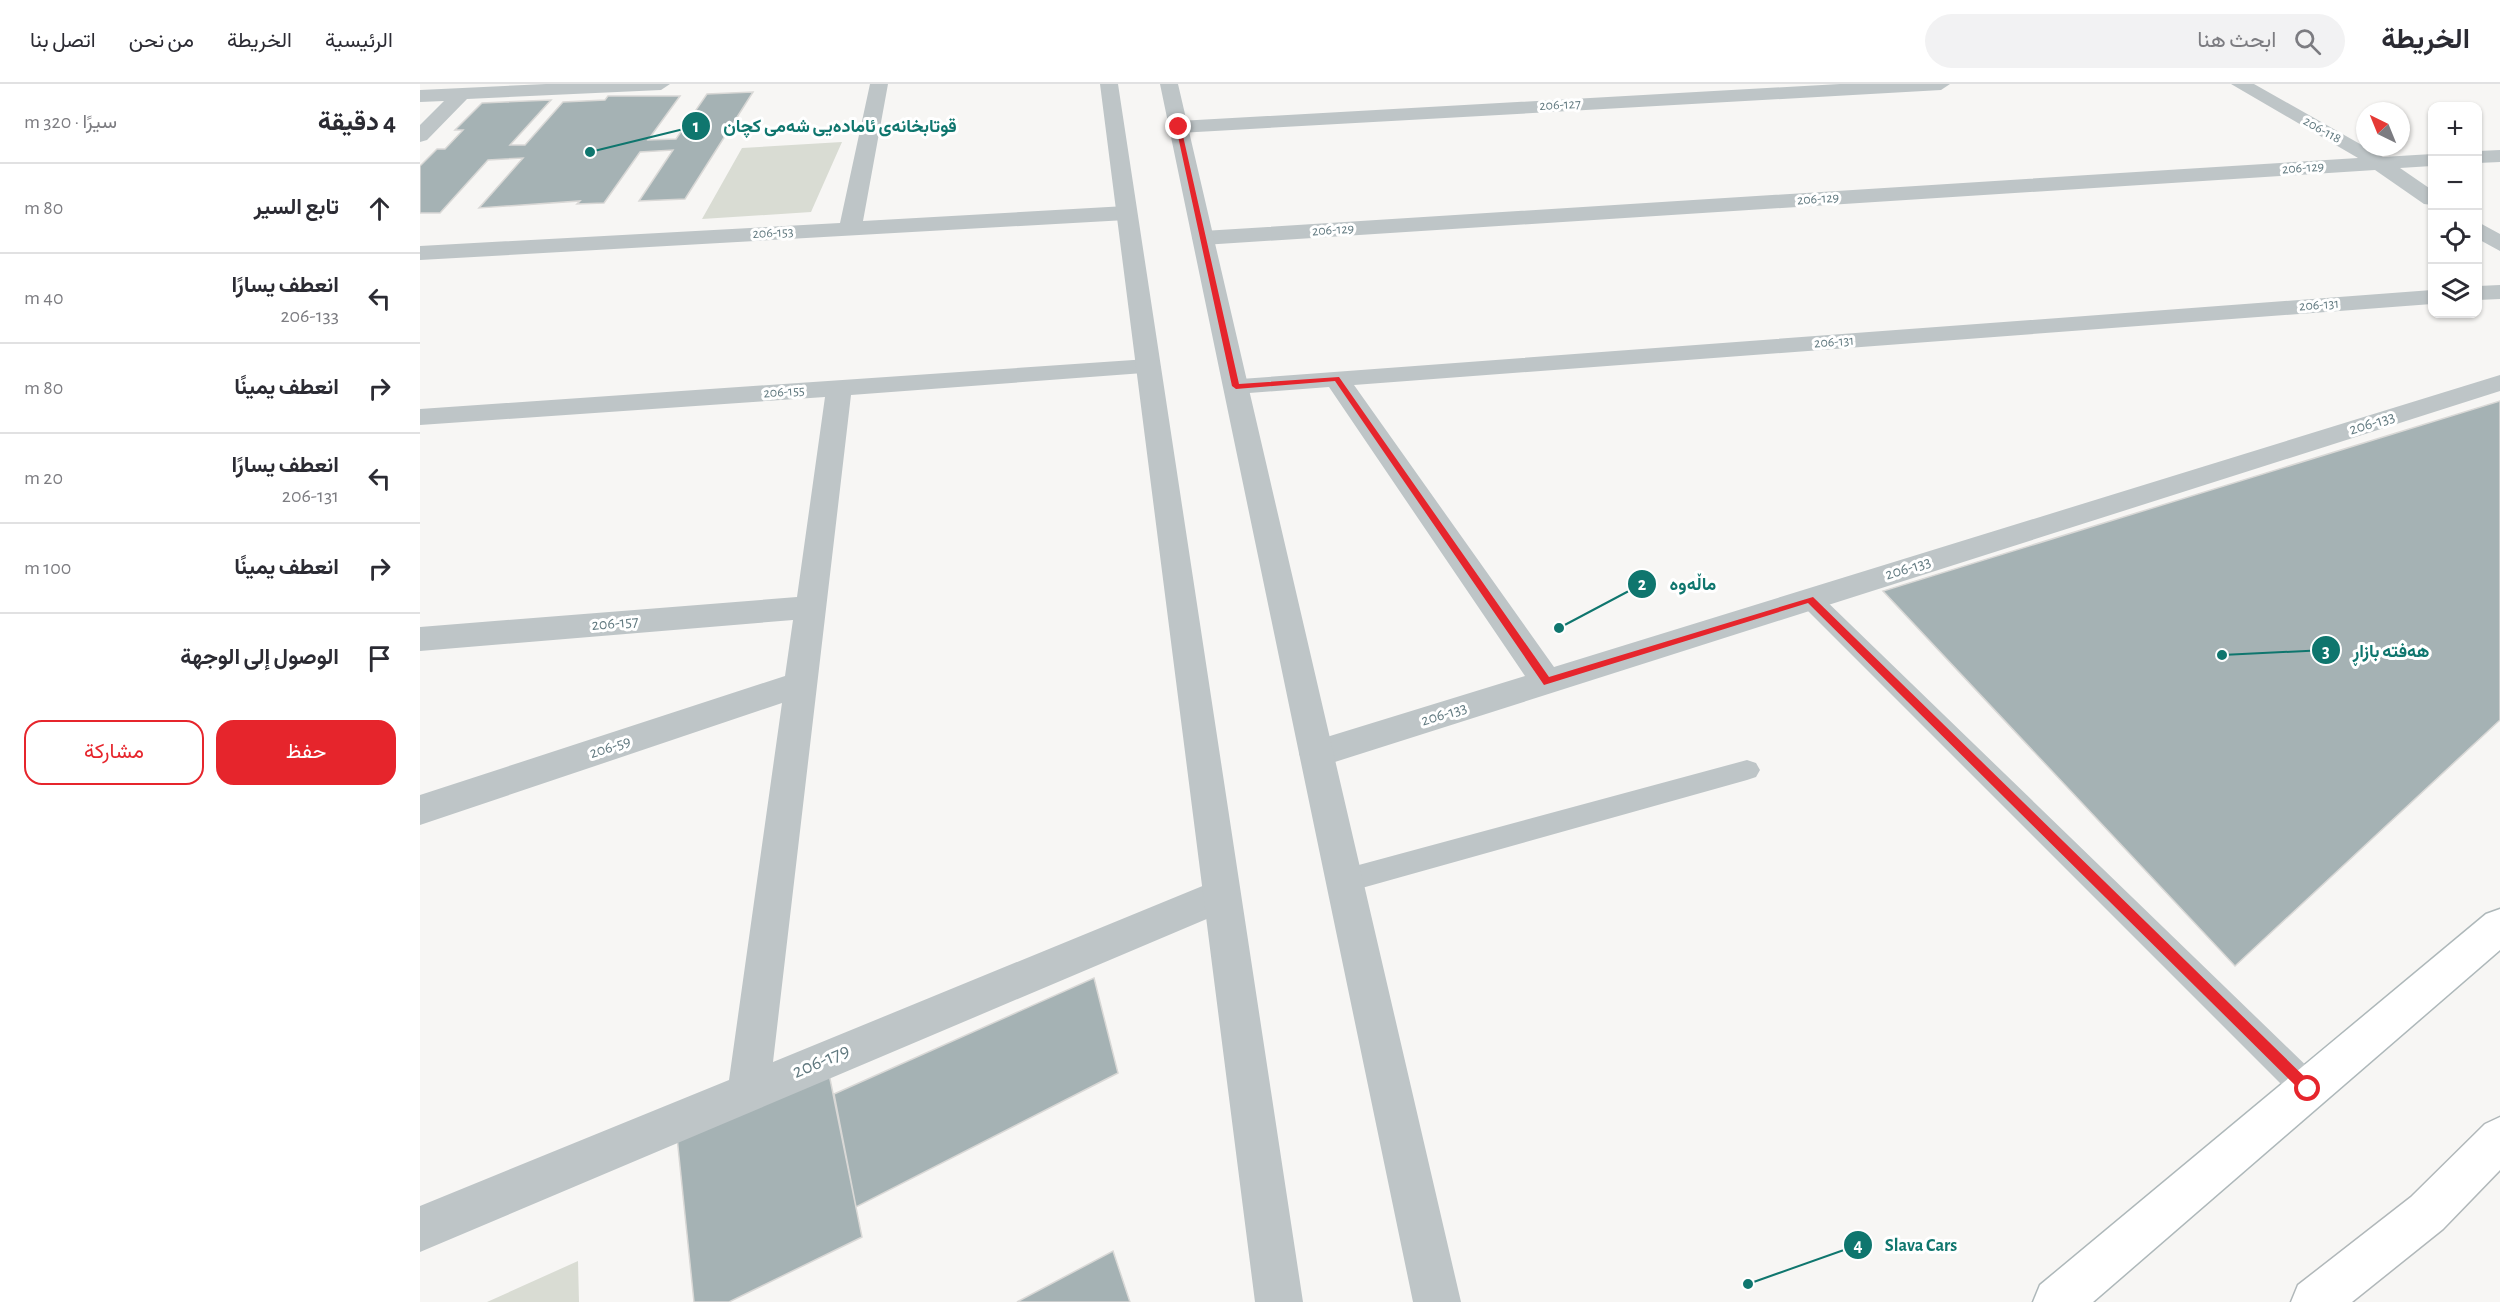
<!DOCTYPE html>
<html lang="ar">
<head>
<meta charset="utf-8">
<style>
	body { margin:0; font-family:"Alegreya Sans",Vazirmatn,sans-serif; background:#f2f2f3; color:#2b2b33; direction:rtl }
	.controls { position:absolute; right:18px; top:18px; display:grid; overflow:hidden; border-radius:12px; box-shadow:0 2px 4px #0004 }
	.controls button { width:54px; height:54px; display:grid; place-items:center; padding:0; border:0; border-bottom:2px solid #e1e1e2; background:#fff; color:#2b2b33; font:30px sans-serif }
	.compass { position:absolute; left:1936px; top:18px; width:54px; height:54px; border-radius:50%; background:#fff; box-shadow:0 2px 4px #0004; rotate:317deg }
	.stop { position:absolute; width:18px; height:18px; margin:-14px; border:4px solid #e6252c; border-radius:50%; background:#fff }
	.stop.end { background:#e6252c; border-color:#fff; box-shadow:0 2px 6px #0008 }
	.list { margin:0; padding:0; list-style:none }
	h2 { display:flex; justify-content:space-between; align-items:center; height:78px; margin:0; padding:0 24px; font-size:26px }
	h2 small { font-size:20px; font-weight:400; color:#7c7c81 }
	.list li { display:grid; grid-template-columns:39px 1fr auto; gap:18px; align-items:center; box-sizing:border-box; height:90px; padding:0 24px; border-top:2px solid #e1e1e2 }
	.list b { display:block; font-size:22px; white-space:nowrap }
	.list p { margin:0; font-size:20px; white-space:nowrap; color:#7c7c81 }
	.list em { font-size:20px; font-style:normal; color:#7c7c81 }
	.actions { display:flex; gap:12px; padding:18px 24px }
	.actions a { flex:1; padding:14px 0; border:2px solid #e6252c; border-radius:18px; text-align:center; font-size:21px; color:#e6252c }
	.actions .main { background:#e6252c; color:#fff }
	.icon { flex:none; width:33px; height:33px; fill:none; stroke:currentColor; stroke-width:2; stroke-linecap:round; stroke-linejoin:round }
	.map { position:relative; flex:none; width:2080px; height:1218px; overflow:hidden; direction:ltr }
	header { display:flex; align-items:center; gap:36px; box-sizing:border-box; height:84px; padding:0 30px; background:#fff; border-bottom:2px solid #e1e1e2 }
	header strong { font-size:28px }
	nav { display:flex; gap:33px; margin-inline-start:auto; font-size:21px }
	.search { width:420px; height:54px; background:#f2f2f3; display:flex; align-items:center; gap:15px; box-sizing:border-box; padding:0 21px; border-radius:33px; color:#7c7c81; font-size:22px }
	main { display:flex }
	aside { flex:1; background:#fff }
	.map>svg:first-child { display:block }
	.green { fill:#d9dcd3 }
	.building { fill:#a5b2b4; stroke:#d9d8d6; stroke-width:1.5 }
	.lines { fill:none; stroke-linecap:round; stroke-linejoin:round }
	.secondary-casing { stroke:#aeb8ba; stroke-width:3 }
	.trunk-casing { stroke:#b1b8ba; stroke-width:3 }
	.service { fill:#bec5c7; fill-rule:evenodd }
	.minor { fill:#bec5c7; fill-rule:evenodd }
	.tertiary { fill:#bec5c7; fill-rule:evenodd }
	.secondary { fill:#fff; fill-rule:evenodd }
	.trunk { fill:#fff; fill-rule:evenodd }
	.route { fill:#e6252c }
	.labels { text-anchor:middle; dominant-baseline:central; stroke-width:6; stroke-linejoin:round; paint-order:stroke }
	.far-street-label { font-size:14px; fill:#627a80; stroke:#fff }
	.street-label { font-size:16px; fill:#627a80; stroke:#fff }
	.near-street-label { font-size:20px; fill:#627a80; stroke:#fff }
	.leader { fill:none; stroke:#0f766e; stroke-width:2 }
	.callout-dot { fill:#0f766e; stroke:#fff; stroke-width:2 }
	.mark-label { font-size:18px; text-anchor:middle; font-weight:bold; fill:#fff }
	.callout-label { font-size:18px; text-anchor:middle; font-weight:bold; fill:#0f766e; stroke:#fff; stroke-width:6; stroke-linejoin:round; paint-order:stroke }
</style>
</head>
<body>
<header>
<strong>الخريطة</strong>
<div class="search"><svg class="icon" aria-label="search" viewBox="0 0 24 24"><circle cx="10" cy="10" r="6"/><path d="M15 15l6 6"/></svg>ابحث هنا</div>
<nav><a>الرئيسية</a><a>الخريطة</a><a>من نحن</a><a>اتصل بنا</a></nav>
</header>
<main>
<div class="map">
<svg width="2080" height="1218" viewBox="0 0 2080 1218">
	<rect width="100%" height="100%" fill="#f7f6f4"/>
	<path class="green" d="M 422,58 L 391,128 L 282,135 L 322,64 Z
		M 158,1177 L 159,1218 L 67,1218 Z"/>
	<path class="building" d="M 333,8 L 265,115 L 219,117 L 253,66 L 220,68 L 184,119 L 157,120 L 160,117 L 59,124 L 103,74 L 68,76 L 20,129 L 0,129 L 0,82 L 17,65 L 25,65 L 43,46 L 35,46 L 62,19 L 131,16 L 90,61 L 105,61 L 143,18 L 185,16 L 188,12 L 260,12 L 228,56 L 256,55 L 287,10 Z
		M 2080,317 L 2080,636 L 1815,882 L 1463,507 Z
		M 674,894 L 698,989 L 436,1123 L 414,1010 Z
		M 408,985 L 442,1153 L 309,1218 L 274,1218 L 257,1053 Z
		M 693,1167 L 710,1218 L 597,1218 Z"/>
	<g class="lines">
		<g class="secondary-casing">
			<path id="secondary" d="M 2080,825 L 2080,866 L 1673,1218 L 1613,1218 L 1620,1201 L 2066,830 Z"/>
		</g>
		<g class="trunk-casing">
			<path id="trunk" d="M 2080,1033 L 2080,1086 L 2023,1145 L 1932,1218 L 1871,1218 L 1878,1201 L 1991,1113 L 2065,1040 Z"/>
		</g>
		<path class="service" d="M 1390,507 L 1398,509 L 1899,994 L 1903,1005 L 1899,1016 L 1888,1020 L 1877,1016 L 1382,521 L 1379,515 L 1382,509 Z
			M 1327,676 L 1336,679 L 1340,686 L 1336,693 L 1327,696 L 924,809 L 914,805 L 910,797 L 914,789 L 924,785 Z"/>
		<path class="minor" d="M 126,0 L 250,0 L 241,6 L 47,15 L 7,56 L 0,58 L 0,41 L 24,17 L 0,18 L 0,6 Z
			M 450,0 L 468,0 L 443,137 L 706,122 L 714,124 L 717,129 L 714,134 L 706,136 L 0,176 L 0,162 L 420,139 Z
			M 1420,0 L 1530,0 L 1521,6 L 759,49 L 752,47 L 749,43 L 752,39 L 759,37 Z
			M 1811,0 L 1834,0 L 1963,73 L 2012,70 L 2012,82 L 1980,84 L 2012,106 L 2012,121 L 2004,120 L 1955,86 L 783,161 L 775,159 L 772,154 L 775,149 L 783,147 L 1938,74 Z
			M 2080,66 L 2080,78 L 2058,79 L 2058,67 Z
			M 2058,138 L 2080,150 L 2080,167 L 2058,155 Z
			M 2080,201 L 2080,215 L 2058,216 L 2058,202 Z
			M 2012,206 L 2012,220 L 934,301 L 1134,583 L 2080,291 L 2080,307 L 896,684 L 884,680 L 879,670 L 884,660 L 1105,592 L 909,303 L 816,310 L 807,308 L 803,302 L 807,296 Z
			M 728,275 L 737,278 L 741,283 L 737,288 L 431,311 L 353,978 L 802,794 L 815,799 L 821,811 L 815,823 L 0,1168 L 0,1122 L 309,996 L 362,619 L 0,741 L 0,711 L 365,592 L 373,536 L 0,567 L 0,543 L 377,513 L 405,313 L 0,341 L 0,325 Z"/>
		<path class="tertiary" d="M 680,0 L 698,0 L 883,1218 L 835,1218 Z
			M 740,0 L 758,0 L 1041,1218 L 993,1218 Z"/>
		<use href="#secondary" class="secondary"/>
		<use href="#trunk" class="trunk"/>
	</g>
	<path class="route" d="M 759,41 L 761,43 L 819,300 L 919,293 L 1129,593 L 1393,513 L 1892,1000 L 1892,1009 L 1883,1009 L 1388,519 L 1124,601 L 915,297 L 816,305 L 812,302 L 756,43 Z"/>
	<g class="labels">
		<g class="far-street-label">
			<text transform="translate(1140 21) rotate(-3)">206-127</text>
			<text transform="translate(1902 46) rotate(29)">206-118</text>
			<text transform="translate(1883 84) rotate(-4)">206-129</text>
			<text transform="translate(1398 115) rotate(-4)">206-129</text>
			<text transform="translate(913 146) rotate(-4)">206-129</text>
			<text transform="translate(353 149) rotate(-3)">206-153</text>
			<text transform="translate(1899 221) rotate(-4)">206-131</text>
			<text transform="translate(1414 258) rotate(-4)">206-131</text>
			<text transform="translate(364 308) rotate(-4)">206-155</text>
		</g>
		<g class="street-label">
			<text transform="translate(1952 339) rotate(-17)">206-133</text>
			<text transform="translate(1488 484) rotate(-17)">206-133</text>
			<text transform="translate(195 539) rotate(-5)">206-157</text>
			<text transform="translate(1024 630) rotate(-17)">206-133</text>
			<text transform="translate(190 663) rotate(-18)">206-59</text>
		</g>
		<g class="near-street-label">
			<text transform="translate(401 977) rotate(-23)">206-179</text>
		</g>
	</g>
	<path class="leader" d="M170 68L276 42M1139 544L1222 500M1802 571L1906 566M1328 1200L1438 1161"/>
	<g class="callout-dot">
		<circle cx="170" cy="68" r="6"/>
		<circle cx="1139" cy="544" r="6"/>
		<circle cx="1802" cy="571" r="6"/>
		<circle cx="1328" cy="1200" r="6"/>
		<circle cx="276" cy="42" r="15"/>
		<circle cx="1222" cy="500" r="15"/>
		<circle cx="1906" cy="566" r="15"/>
		<circle cx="1438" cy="1161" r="15"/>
	</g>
	<g class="mark-label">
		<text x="276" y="48">1</text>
		<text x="1222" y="506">2</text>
		<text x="1906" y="573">3</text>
		<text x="1438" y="1167">4</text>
	</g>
	<g class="callout-label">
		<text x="420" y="48">قوتابخانەی ئامادەیی شەمی کچان</text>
		<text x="1273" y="506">ماڵەوە</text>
		<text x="1971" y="573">هەفتە بازاڕ</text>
		<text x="1501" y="1167">Slava Cars</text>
	</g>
</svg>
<div class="controls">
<button>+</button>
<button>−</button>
<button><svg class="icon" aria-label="locate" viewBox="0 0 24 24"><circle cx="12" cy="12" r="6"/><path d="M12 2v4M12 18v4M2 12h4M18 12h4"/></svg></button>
<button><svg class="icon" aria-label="layers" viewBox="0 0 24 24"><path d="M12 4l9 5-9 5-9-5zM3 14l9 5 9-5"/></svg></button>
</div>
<svg class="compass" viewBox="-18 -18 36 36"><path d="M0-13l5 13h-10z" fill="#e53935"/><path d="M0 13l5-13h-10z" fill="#7c7c81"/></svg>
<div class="stop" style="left:1888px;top:1005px"></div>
<div class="stop end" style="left:759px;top:43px"></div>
</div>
<aside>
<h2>4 دقيقة<small>سيرًا · 320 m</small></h2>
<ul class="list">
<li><svg class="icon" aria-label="ahead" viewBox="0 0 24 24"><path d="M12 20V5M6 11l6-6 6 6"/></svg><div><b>تابع السير</b></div><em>80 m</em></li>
<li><svg class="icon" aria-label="left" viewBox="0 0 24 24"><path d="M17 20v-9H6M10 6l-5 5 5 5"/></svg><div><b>انعطف يسارًا</b><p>206-133</p></div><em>40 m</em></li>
<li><svg class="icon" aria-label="right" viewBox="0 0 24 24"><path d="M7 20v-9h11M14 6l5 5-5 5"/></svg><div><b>انعطف يمينًا</b></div><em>80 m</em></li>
<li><svg class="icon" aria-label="left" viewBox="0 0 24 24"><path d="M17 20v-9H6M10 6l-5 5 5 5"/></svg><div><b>انعطف يسارًا</b><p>206-131</p></div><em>20 m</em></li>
<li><svg class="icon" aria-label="right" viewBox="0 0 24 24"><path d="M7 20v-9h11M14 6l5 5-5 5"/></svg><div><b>انعطف يمينًا</b></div><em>100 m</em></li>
<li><svg class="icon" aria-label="arrive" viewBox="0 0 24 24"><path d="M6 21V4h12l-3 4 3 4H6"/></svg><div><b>الوصول إلى الوجهة</b></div></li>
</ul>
<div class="actions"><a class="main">حفظ</a><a>مشاركة</a></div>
</aside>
</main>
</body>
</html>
